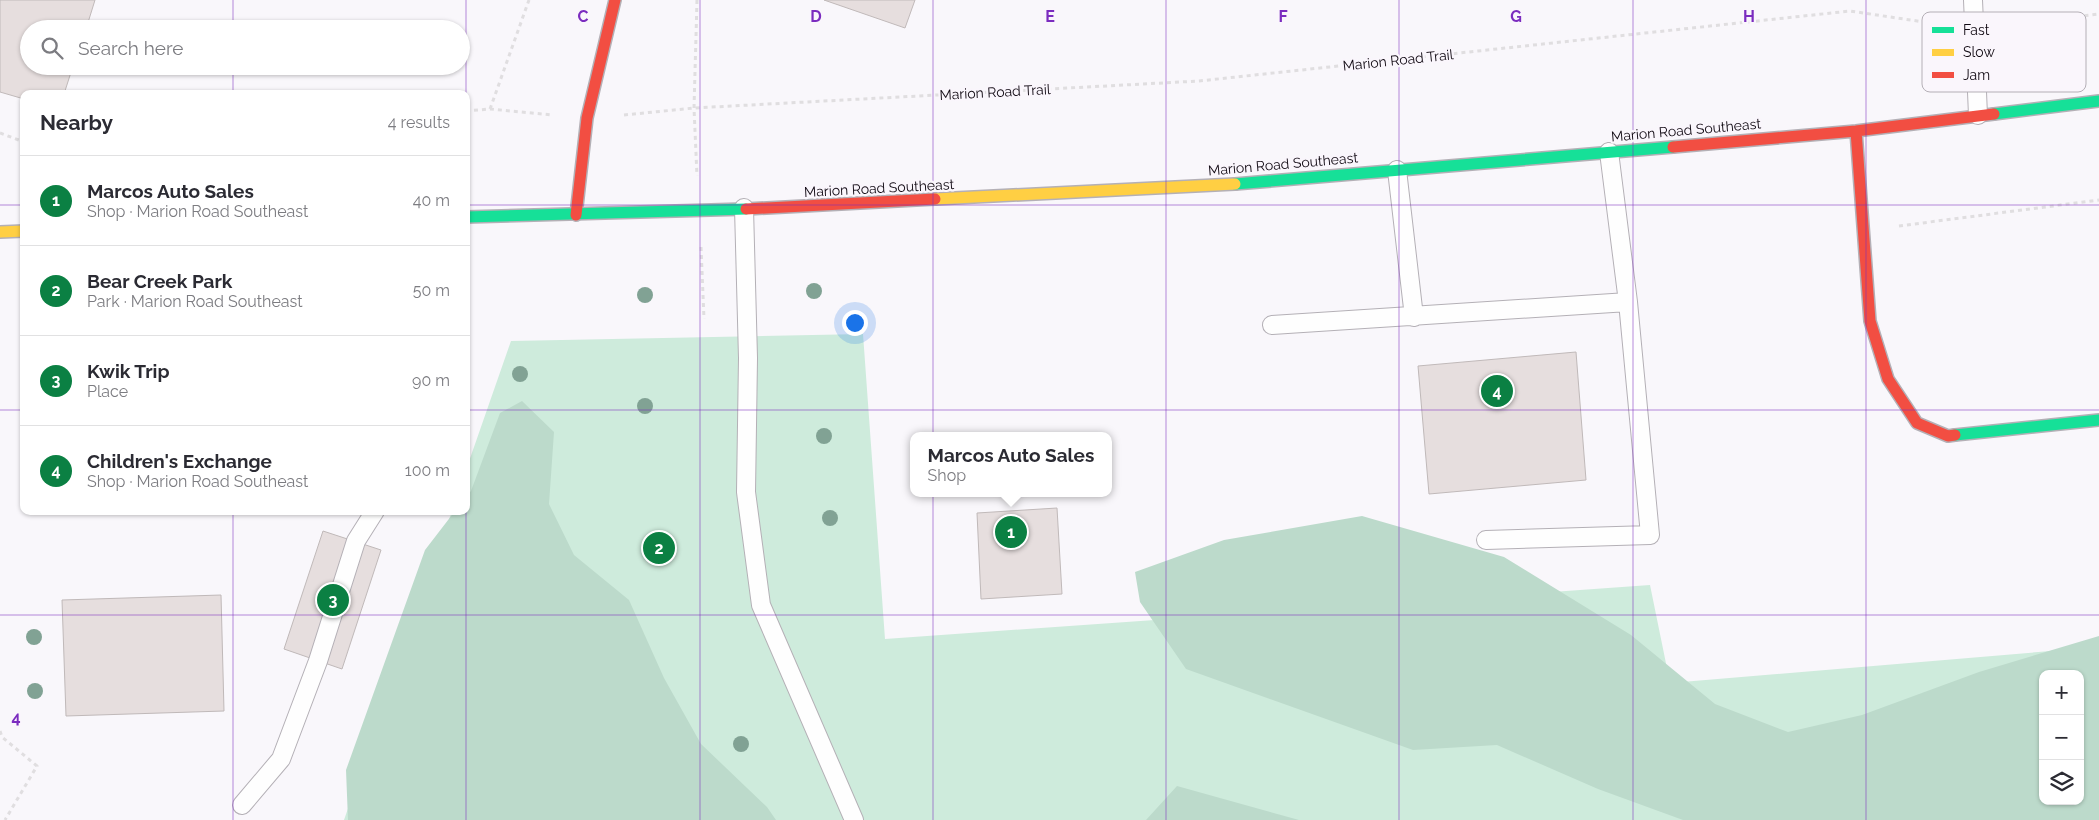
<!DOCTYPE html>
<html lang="en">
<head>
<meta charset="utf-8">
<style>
	body { margin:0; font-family:Raleway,sans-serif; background:#f7f7f7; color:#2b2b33 }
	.controls { position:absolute; right:15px; bottom:15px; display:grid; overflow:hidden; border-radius:10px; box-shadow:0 1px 4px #0004 }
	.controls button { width:45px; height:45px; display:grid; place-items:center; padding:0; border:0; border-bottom:1px solid #e1e1e2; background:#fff; color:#2b2b33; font:25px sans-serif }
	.you { position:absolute; left:854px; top:322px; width:18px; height:18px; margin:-12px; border:4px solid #fff; border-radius:50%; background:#1a73e8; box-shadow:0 0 0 8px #1a73e833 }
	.badge { display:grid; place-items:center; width:32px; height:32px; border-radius:50%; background:#0b8043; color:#fff; font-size:16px; font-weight:700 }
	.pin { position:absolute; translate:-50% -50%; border:2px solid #fff; box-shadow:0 1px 5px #0006 }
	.popup { position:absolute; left:910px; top:432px; width:202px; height:65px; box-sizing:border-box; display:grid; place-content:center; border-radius:10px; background:#fff; filter:drop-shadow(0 1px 4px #0005); font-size:16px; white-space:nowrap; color:#7c7c81 }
	.popup b { font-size:19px; color:#2b2b33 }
	.popup::after { content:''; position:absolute; left:50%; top:100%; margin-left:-10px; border:10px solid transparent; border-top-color:#fff }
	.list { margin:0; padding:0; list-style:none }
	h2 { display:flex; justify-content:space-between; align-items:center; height:65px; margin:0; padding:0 20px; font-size:21px }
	h2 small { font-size:16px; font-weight:400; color:#7c7c81 }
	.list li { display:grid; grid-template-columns:32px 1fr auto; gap:15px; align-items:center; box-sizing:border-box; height:90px; padding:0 20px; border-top:1px solid #e1e1e2 }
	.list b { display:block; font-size:19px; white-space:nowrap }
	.list p { margin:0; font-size:16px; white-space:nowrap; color:#7c7c81 }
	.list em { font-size:16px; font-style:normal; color:#7c7c81 }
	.icon { flex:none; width:28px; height:28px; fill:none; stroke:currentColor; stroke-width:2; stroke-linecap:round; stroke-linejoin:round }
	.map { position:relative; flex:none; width:2099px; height:820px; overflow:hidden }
	.search { position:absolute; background:#fff; box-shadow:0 1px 4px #0004; left:20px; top:20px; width:450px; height:55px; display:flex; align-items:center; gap:12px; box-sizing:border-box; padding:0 18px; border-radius:28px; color:#7c7c81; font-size:19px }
	.panel { position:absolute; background:#fff; box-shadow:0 1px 4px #0004; left:20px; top:90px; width:450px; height:425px; border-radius:10px }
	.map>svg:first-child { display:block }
	.green { fill:#ceebdc; fill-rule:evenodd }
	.forest { fill:#bcdacb; fill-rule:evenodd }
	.building { fill:#e6dede; stroke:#c0b9b9 }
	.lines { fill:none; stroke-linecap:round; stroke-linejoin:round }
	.lane-casing { stroke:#b4b0b6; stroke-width:20 }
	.fast-casing { stroke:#b4b0b6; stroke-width:14 }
	.slow-casing { stroke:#b4b0b6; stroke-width:14 }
	.jam-casing { stroke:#b4b0b6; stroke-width:14 }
	.path { stroke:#e0dee0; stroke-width:3; stroke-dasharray:4 4; stroke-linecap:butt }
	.lane { stroke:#fefefe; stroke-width:18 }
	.fast { stroke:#16e098; stroke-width:11 }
	.slow { stroke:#ffcf43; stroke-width:11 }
	.jam { stroke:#f24e42; stroke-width:11 }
	.tree { fill:#81a294 }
	.grid { fill:none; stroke:#7b2cbf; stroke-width:1; stroke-opacity:0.55 }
	.labels { text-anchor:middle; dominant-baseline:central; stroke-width:4.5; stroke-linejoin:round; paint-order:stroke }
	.street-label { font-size:14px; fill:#100912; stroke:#faf6fc }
	.key { fill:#faf6fc; stroke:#b4afb6; stroke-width:1 }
	.key-label { font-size:14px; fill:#100912 }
	.grid-label { font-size:16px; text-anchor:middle; font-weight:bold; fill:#7b2cbf; stroke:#faf6fc; stroke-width:4.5; stroke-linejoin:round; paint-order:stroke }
</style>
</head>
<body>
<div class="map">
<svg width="2099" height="820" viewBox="0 0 2099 820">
	<rect width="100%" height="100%" fill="#f9f7fb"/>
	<path class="green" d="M 863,334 L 885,639 L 1650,585 L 1670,683 L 2099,647 L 2099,820 L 344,820 L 452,511 L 466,511 L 466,470 L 511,341 ZM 2043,674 L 2080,674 L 2080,801 L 2043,801 Z"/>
	<path class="forest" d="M 522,401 L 554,432 L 549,504 L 574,555 L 629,600 L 664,678 L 701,744 L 767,807 L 776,820 L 348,820 L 346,770 L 425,550 L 455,511 L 466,511 L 466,497 L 471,491 L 500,413 Z
		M 1362,516 L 1504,557 L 1631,635 L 1715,704 L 1788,732 L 1862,715 L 1979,672 L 2099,636 L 2099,820 L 1683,820 L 1598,789 L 1497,745 L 1413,750 L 1186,669 L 1140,602 L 1135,572 L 1224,540 ZM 2043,674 L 2080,674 L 2080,801 L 2043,801 Z
		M 1177,786 L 1299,820 L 1146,820 Z"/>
	<path class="building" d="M 0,0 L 95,0 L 86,29 L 29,29 L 29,66 L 73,66 L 64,94 L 24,94 L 24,99 L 0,92 Z
		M 824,0 L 915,0 L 905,28 Z
		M 1576,352 L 1586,480 L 1429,494 L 1418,366 Z
		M 1057,508 L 1062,594 L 981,599 L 977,513 Z
		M 323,531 L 381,550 L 342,669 L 284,649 Z
		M 221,595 L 224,711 L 66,716 L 62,600 Z"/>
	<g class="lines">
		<g class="lane-casing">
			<path id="lane" d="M 1973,0 L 1978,115
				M 1609,152 L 1628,302
				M 1397,170 L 1414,317
				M 744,208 L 748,358 L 746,492 L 761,605 L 854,820
				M 1272,325 L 1628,302 L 1650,535 L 1486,540
				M 242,805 L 281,759 L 318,661 L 356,541 L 375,511"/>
		</g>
		<g class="fast-casing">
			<path id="fast" d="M 1994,114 L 2099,101
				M 1235,184 L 1673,147
				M 466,217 L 746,209
				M 1955,435 L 2099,420"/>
		</g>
		<g class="slow-casing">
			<path id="slow" d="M 935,199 L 1235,184
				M 0,232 L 24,231"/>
		</g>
		<g class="jam-casing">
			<path id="jam" d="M 1856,131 L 1870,321 L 1888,379 L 1917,423 L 1948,436 L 1955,435
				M 1673,147 L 1856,131 L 1994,114
				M 746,209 L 935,199
				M 576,215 L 587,118 L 615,0"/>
		</g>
		<path class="path" d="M 697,0 L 694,108 L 697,176
			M 2005,25 L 2099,14
			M 490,109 L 529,0
			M 466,111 L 490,109 L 553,115
			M 624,115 L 694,108 L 1199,81 L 1850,11 L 1944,25
			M 0,133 L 24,142
			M 1899,226 L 2099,200
			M 701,247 L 704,319
			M 0,731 L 2,737 L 37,766 L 5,820"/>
		<use href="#lane" class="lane"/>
		<use href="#fast" class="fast"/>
		<use href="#slow" class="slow"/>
		<use href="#jam" class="jam"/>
	</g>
	<g class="tree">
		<circle cx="814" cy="291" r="8"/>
		<circle cx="645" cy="295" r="8"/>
		<circle cx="520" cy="374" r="8"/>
		<circle cx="645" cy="406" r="8"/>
		<circle cx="824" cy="436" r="8"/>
		<circle cx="830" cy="518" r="8"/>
		<circle cx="34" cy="637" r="8"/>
		<circle cx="35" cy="691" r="8"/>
		<circle cx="741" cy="744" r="8"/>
	</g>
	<path class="grid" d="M 233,0 L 233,29M 466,0 L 466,820M 700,0 L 700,820M 933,0 L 933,820M 1166,0 L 1166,820M 1399,0 L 1399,820M 1633,0 L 1633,820M 1866,0 L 1866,820M 233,66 L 233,94M 0,205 L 24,205M 466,205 L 2099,205M 0,410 L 24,410M 466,410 L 2099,410M 233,511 L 233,820M 0,615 L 2099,615"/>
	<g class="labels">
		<g class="street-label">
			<text transform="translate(1398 60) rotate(-6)">Marion Road Trail</text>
			<text transform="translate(995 92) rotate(-3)">Marion Road Trail</text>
			<text transform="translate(1686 130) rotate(-5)">Marion Road Southeast</text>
			<text transform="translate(1283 164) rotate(-5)">Marion Road Southeast</text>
			<text transform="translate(879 188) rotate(-3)">Marion Road Southeast</text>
		</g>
	</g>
	<rect x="1922" y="12" width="164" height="80" rx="8" class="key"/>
	<rect x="1932" y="27" width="22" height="6" fill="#16e098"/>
	<rect x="1932" y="49" width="22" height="7" fill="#ffcf43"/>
	<rect x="1932" y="72" width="22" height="6" fill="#f24e42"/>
	<g class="key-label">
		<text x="1963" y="35">Fast</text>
		<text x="1963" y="57">Slow</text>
		<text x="1963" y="80">Jam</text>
	</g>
	<g class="grid-label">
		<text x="583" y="22">C</text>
		<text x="816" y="22">D</text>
		<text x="1050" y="22">E</text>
		<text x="1283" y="22">F</text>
		<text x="1516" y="22">G</text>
		<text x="1749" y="22">H</text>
		<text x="16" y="723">4</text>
	</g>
</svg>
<div class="controls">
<button>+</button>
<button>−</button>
<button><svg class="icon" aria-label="layers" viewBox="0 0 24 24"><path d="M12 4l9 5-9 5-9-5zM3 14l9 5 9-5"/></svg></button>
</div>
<div class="you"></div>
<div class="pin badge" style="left:1011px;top:532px">1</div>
<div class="popup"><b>Marcos Auto Sales</b>Shop</div>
<div class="pin badge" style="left:659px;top:548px">2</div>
<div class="pin badge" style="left:333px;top:600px">3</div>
<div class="pin badge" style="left:1497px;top:391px">4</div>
<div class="search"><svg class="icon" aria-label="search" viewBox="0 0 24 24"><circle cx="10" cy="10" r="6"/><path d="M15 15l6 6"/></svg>Search here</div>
<section class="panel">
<h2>Nearby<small>4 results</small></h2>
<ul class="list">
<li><span class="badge">1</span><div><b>Marcos Auto Sales</b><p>Shop · Marion Road Southeast</p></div><em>40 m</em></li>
<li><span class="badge">2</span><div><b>Bear Creek Park</b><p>Park · Marion Road Southeast</p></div><em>50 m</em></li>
<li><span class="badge">3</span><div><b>Kwik Trip</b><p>Place</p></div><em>90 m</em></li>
<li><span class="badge">4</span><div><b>Children's Exchange</b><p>Shop · Marion Road Southeast</p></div><em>100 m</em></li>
</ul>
</section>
</div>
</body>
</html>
